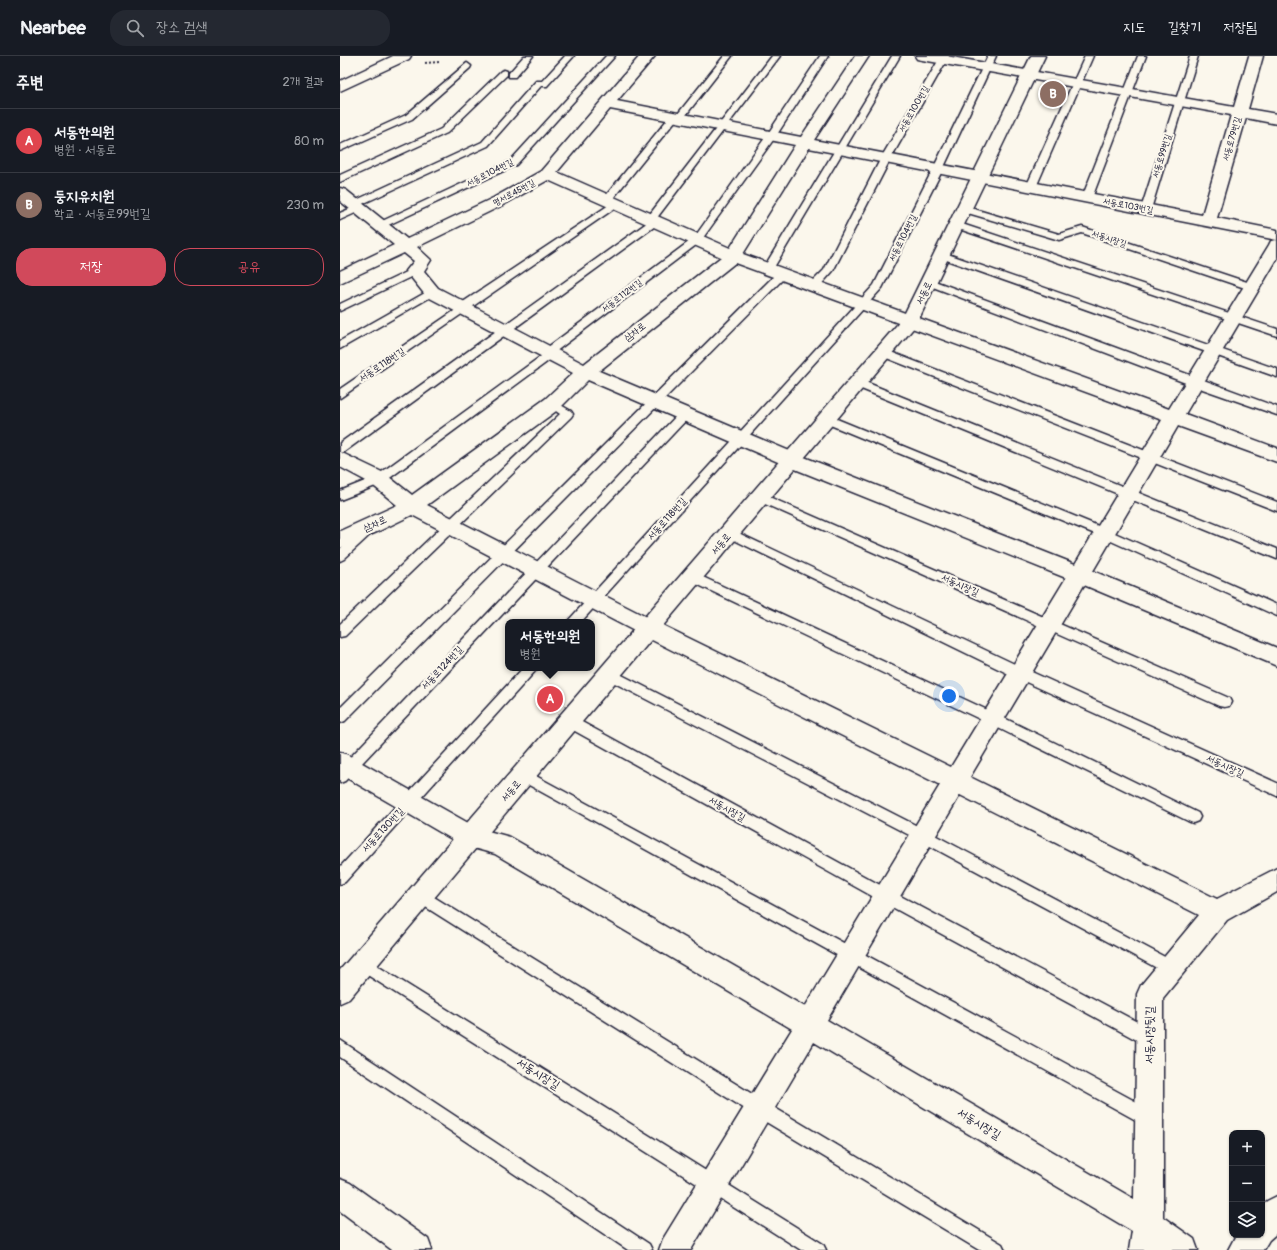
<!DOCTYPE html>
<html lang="ko">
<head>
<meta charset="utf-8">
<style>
	body { margin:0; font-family:Pangolin,"Poor Story",sans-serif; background:#242831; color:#f1f3f6 }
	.controls { position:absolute; right:12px; bottom:12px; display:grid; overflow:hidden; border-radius:8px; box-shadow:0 1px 3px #0004 }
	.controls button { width:36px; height:36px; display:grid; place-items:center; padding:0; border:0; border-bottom:1px solid #363941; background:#171b24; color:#f1f3f6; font:20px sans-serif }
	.you { position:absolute; left:609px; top:640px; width:14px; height:14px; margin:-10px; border:3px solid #fff; border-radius:50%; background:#1a73e8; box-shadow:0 0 0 6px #1a73e833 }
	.badge { display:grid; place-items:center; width:26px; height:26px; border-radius:50%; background:#d1495b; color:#fff; font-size:13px; font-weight:700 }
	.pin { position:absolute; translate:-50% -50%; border:2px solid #fff; box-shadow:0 1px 4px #0006 }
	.popup { position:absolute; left:165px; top:563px; width:90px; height:52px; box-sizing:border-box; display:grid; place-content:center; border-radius:8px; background:#171b24; filter:drop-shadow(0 1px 3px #0005); font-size:13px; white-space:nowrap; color:#9ea1a6 }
	.popup b { font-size:15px; color:#f1f3f6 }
	.popup::after { content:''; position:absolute; left:50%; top:100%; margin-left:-8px; border:8px solid transparent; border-top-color:#171b24 }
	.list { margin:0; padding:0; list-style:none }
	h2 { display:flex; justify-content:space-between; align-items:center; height:52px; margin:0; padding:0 16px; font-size:17px }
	h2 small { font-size:13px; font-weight:400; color:#9ea1a6 }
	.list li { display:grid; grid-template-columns:26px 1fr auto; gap:12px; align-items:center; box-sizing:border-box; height:64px; padding:0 16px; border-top:1px solid #363941 }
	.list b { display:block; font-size:15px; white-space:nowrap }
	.list p { margin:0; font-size:13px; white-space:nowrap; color:#9ea1a6 }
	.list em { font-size:13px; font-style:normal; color:#9ea1a6 }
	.actions { display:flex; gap:8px; padding:12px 16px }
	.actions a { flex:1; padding:9px 0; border:1px solid #d1495b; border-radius:16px; text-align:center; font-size:14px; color:#d1495b }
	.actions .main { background:#d1495b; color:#fff }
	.icon { flex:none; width:22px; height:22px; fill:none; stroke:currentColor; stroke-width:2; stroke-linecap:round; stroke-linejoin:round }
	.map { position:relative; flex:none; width:937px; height:1194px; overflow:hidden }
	header { display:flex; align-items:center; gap:24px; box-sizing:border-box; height:56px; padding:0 20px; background:#171b24; border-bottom:1px solid #363941 }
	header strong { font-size:19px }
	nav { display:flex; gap:22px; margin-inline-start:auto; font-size:14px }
	.search { width:280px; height:36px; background:#242831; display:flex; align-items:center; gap:10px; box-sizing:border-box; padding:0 14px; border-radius:16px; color:#9ea1a6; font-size:15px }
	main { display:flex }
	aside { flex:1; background:#171b24 }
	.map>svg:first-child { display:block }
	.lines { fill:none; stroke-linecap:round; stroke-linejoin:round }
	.service-casing { stroke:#22223b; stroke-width:3 }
	.minor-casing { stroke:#22223b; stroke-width:3 }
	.tertiary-casing { stroke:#22223b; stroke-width:3 }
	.path { stroke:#22223b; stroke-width:2; stroke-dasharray:2 2; stroke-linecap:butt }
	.service { fill:#fbf7ec; fill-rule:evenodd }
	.minor { fill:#fbf7ec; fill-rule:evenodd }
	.tertiary { fill:#fbf7ec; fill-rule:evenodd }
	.labels { text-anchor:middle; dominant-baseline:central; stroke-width:4; stroke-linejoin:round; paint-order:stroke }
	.far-street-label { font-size:9px; fill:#22223b; stroke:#fbf7ec }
	.street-label { font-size:10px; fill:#22223b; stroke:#fbf7ec }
	.near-street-label { font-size:12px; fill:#22223b; stroke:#fbf7ec }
</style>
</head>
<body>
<header>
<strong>Nearbee</strong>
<div class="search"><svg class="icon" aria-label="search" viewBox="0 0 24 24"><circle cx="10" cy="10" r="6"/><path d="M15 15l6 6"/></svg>장소 검색</div>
<nav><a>지도</a><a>길찾기</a><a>저장됨</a></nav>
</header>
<main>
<aside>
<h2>주변<small>2개 결과</small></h2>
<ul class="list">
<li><span class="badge" style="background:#e0444e">A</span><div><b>서동한의원</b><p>병원 · 서동로</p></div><em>80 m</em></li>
<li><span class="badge" style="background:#8d6e63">B</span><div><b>둥지유치원</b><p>학교 · 서동로99번길</p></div><em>230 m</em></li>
</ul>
<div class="actions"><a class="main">저장</a><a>공유</a></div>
</aside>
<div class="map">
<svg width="937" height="1194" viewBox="0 0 937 1194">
	<rect width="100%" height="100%" fill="#fbf7ec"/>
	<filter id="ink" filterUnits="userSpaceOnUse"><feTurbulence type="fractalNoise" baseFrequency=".025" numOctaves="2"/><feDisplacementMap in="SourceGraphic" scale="8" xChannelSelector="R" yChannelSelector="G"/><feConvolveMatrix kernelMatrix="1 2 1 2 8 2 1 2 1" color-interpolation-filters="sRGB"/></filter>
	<g filter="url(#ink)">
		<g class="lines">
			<g class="service-casing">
				<path id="service" d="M 184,0 L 193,0 L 175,21 L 169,21 L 169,17 Z
					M 225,0 L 234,0 L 207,30 L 201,30 L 148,90 L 20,149 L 24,152 L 22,154 L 0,164 L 0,157 L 14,151 L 10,148 L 12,146 L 142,86 L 196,25 L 202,25 Z
					M 266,0 L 275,0 L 176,109 L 44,171 L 38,171 L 36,169 L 38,167 L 170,105 Z
					M 384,0 L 392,0 L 342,64 L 336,64 L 270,146 L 264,146 L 264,142 L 331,59 L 337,59 Z
					M 432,0 L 440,0 L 316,163 L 320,166 L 318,168 L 4,396 L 0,397 L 0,387 L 308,166 L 305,164 L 307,162 Z
					M 480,0 L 488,0 L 436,80 L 360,186 L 215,296 L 215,300 L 43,427 L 0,444 L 0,435 L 35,421 L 204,298 L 204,294 L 354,182 L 427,79 Z
					M 552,0 L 560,0 L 433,213 L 432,215 L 424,215 L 423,213 Z
					M 601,0 L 609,0 L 551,102 L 493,215 L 478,232 L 470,232 L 469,230 L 470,228 L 484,214 L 541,102 Z
					M 648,0 L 656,0 L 603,113 L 542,232 L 241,566 L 227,566 L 534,229 L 593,113 Z
					M 745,0 L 753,0 L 696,131 L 691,134 L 688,133 L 686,131 Z
					M 798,0 L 806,0 L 752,142 L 747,145 L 744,144 L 742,142 Z
					M 850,0 L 858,0 L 811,153 L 809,155 L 803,155 L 801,153 Z
					M 127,7 L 131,10 L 130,12 L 72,63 L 0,95 L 0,89 L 66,59 Z
					M 164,14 L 167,15 L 167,19 L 107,77 L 0,126 L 0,119 L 101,73 L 161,15 Z
					M 275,145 L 280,148 L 278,150 L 0,342 L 0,333 L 117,253 L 117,250 Z
					M 624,150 L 719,178 L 742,171 L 916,229 L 917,231 L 912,234 L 908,233 L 742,177 L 719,184 L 716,183 L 621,155 L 619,153 L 621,151 Z
					M 616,166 L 937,273 L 937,280 L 613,171 L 611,169 Z
					M 602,196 L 937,313 L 937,321 L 598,201 L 597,199 Z
					M 75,212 L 80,215 L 79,217 L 0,255 L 0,248 Z
					M 442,215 L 447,218 L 446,220 L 5,665 L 0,667 L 0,652 L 438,216 Z
					M 589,223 L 937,351 L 937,359 L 851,329 L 585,228 L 584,226 L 585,224 Z
					M 92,233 L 97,236 L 96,238 L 0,293 L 0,285 Z
					M 543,293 L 937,446 L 937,455 L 539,299 L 538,297 Z
					M 518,323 L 937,493 L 937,503 L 514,330 L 513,327 Z
					M 212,344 L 231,355 L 233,358 L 231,361 L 5,580 L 0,581 L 0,568 L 220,358 L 206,348 Z
					M 345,354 L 351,358 L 349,361 L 5,725 L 0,727 L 0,712 L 341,355 Z
					M 487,359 L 768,474 L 937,549 L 937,560 L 760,480 L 483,366 L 481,363 Z
					M 420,437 L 889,642 L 891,646 L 889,650 L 884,651 L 879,650 L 416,444 L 414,441 L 416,438 Z
					M 29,469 L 33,470 L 35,473 L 33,476 L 4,503 L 0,505 L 0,493 L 25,470 Z
					M 390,473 L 685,613 L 937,727 L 937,740 L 675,621 L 386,480 L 384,477 L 386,474 Z
					M 352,516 L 658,659 L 858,757 L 860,761 L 858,765 L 853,767 L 848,765 L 648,667 L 348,524 L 346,521 L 348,518 Z
					M 183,612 L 198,612 L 5,826 L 0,828 L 0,811 Z
					M 270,613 L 587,775 L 838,908 L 841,913 L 838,918 L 833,920 L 828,918 L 577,783 L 265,622 L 263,618 L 265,614 Z
					M 229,659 L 551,835 L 816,976 L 818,982 L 816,988 L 810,990 L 804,988 L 541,845 L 224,669 L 222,665 L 224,661 Z
					M 183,713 L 815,1056 L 817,1062 L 815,1068 L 809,1070 L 803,1068 L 178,723 L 176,719 L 178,715 Z
					M 81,833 L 425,1046 L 662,1188 L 665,1194 L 639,1194 L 413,1058 L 76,845 L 74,840 L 76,835 Z
					M 23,901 L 483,1188 L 486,1194 L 461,1194 L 18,913 L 15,908 L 18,903 Z
					M 0,984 L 309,1188 L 312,1194 L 288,1194 L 0,1001 Z"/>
			</g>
			<g class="minor-casing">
				<path id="minor" d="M 300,0 L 315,0 L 277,45 L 461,81 L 515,0 L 529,0 L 474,84 L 862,159 L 891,59 L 582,4 L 577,3 L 575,0 L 606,0 L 894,51 L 909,0 L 923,0 L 908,53 L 937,58 L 937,68 L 906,62 L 877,162 L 937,174 L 937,203 L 845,358 L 937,392 L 937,406 L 838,370 L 753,515 L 937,592 L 937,610 L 744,529 L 630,721 L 877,843 L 937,812 L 937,836 L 887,864 L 823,942 L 823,1161 L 854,1183 L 858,1194 L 789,1194 L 792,1175 L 474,986 L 351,1194 L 319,1194 L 323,1183 L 452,973 L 155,798 L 122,789 L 0,718 L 0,696 L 8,699 L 137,772 L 170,781 L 465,951 L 600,729 L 300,578 L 72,459 L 39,475 L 0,492 L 0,475 L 57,449 L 30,427 L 0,411 L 0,396 L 44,417 L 72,439 L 205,343 L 233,317 L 86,240 L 66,215 L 74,205 L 64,197 L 0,227 L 0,215 L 54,189 L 0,145 L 0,132 L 6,134 L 67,183 L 153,142 L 201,115 ZM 270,53 L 455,89 L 390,192 L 217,116 ZM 469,92 L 937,184 L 931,185 L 929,189 L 829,353 L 403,198 ZM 208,124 L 381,201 L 244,308 L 98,232 L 84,215 L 91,204 L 77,191 L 165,148 ZM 395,207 L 822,364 L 735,508 L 459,399 L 259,315 ZM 248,324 L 445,409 L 726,522 L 611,711 L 316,566 L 87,449 L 219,353 ZM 620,739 L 859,859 L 801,929 L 797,938 L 794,1143 L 487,964 Z
					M 0,1123 L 10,1127 L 88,1183 L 92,1194 L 52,1194 L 0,1155 Z
					M 937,1140 L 937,1177 L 929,1184 L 923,1194 L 888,1194 L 896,1179 L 922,1179 L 922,1150 L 927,1145 Z"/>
			</g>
			<g class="tertiary-casing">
				<path id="tertiary" d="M 53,0 L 71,0 L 69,3 L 0,35 L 0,25 Z
					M 691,0 L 705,0 L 576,269 L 9,943 L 0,947 L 0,914 L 562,263 Z"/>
			</g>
			<path class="path" d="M 85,7 L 100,6"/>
			<use href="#service" class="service"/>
			<use href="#minor" class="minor"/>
			<use href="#tertiary" class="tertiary"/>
		</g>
	</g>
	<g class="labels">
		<g class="far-street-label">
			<text transform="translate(574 53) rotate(-60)">서동로100번길</text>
			<text transform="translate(892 83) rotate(-74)">서동로79번길</text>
			<text transform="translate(822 100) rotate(-73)">서동로99번길</text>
			<text transform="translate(150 117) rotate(-27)">서동로104번길</text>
			<text transform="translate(174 137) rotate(-28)">명서로45번길</text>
			<text transform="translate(788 150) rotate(11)">서동로103번길</text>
			<text transform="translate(563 182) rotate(-63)">서동로104번길</text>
			<text transform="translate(769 183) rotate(18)">서동시장길</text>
			<text transform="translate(282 240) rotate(-37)">서동로112번길</text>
		</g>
		<g class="street-label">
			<text transform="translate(584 237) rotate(-64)">서동로</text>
			<text transform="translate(295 276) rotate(-38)">삼차로</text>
			<text transform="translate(42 309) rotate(-34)">서동로118번길</text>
			<text transform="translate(327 463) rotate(-48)">서동로118번길</text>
			<text transform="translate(35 468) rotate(-25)">삼차로</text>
			<text transform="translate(381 488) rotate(-50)">서동로</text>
			<text transform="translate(620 529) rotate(24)">서동시장길</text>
			<text transform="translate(102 612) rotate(-47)">서동로124번길</text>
			<text transform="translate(885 710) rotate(25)">서동시장길</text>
			<text transform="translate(171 735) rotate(-50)">서동로</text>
			<text transform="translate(387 753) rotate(29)">서동시장길</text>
			<text transform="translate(43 774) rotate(-47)">서동로130번길</text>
		</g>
		<g class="near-street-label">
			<text transform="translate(810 979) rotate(-89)">서동시장뒷길</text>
			<text transform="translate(198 1018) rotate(32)">서동시장길</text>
			<text transform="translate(639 1068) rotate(31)">서동시장길</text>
		</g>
	</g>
</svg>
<div class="controls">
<button>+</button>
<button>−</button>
<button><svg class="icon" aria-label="layers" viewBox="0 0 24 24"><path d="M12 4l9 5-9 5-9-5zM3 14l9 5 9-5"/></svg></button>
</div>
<div class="you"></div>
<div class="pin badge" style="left:210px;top:643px;background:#e0444e">A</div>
<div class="popup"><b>서동한의원</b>병원</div>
<div class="pin badge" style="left:713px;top:38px;background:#8d6e63">B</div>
</div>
</main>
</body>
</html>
